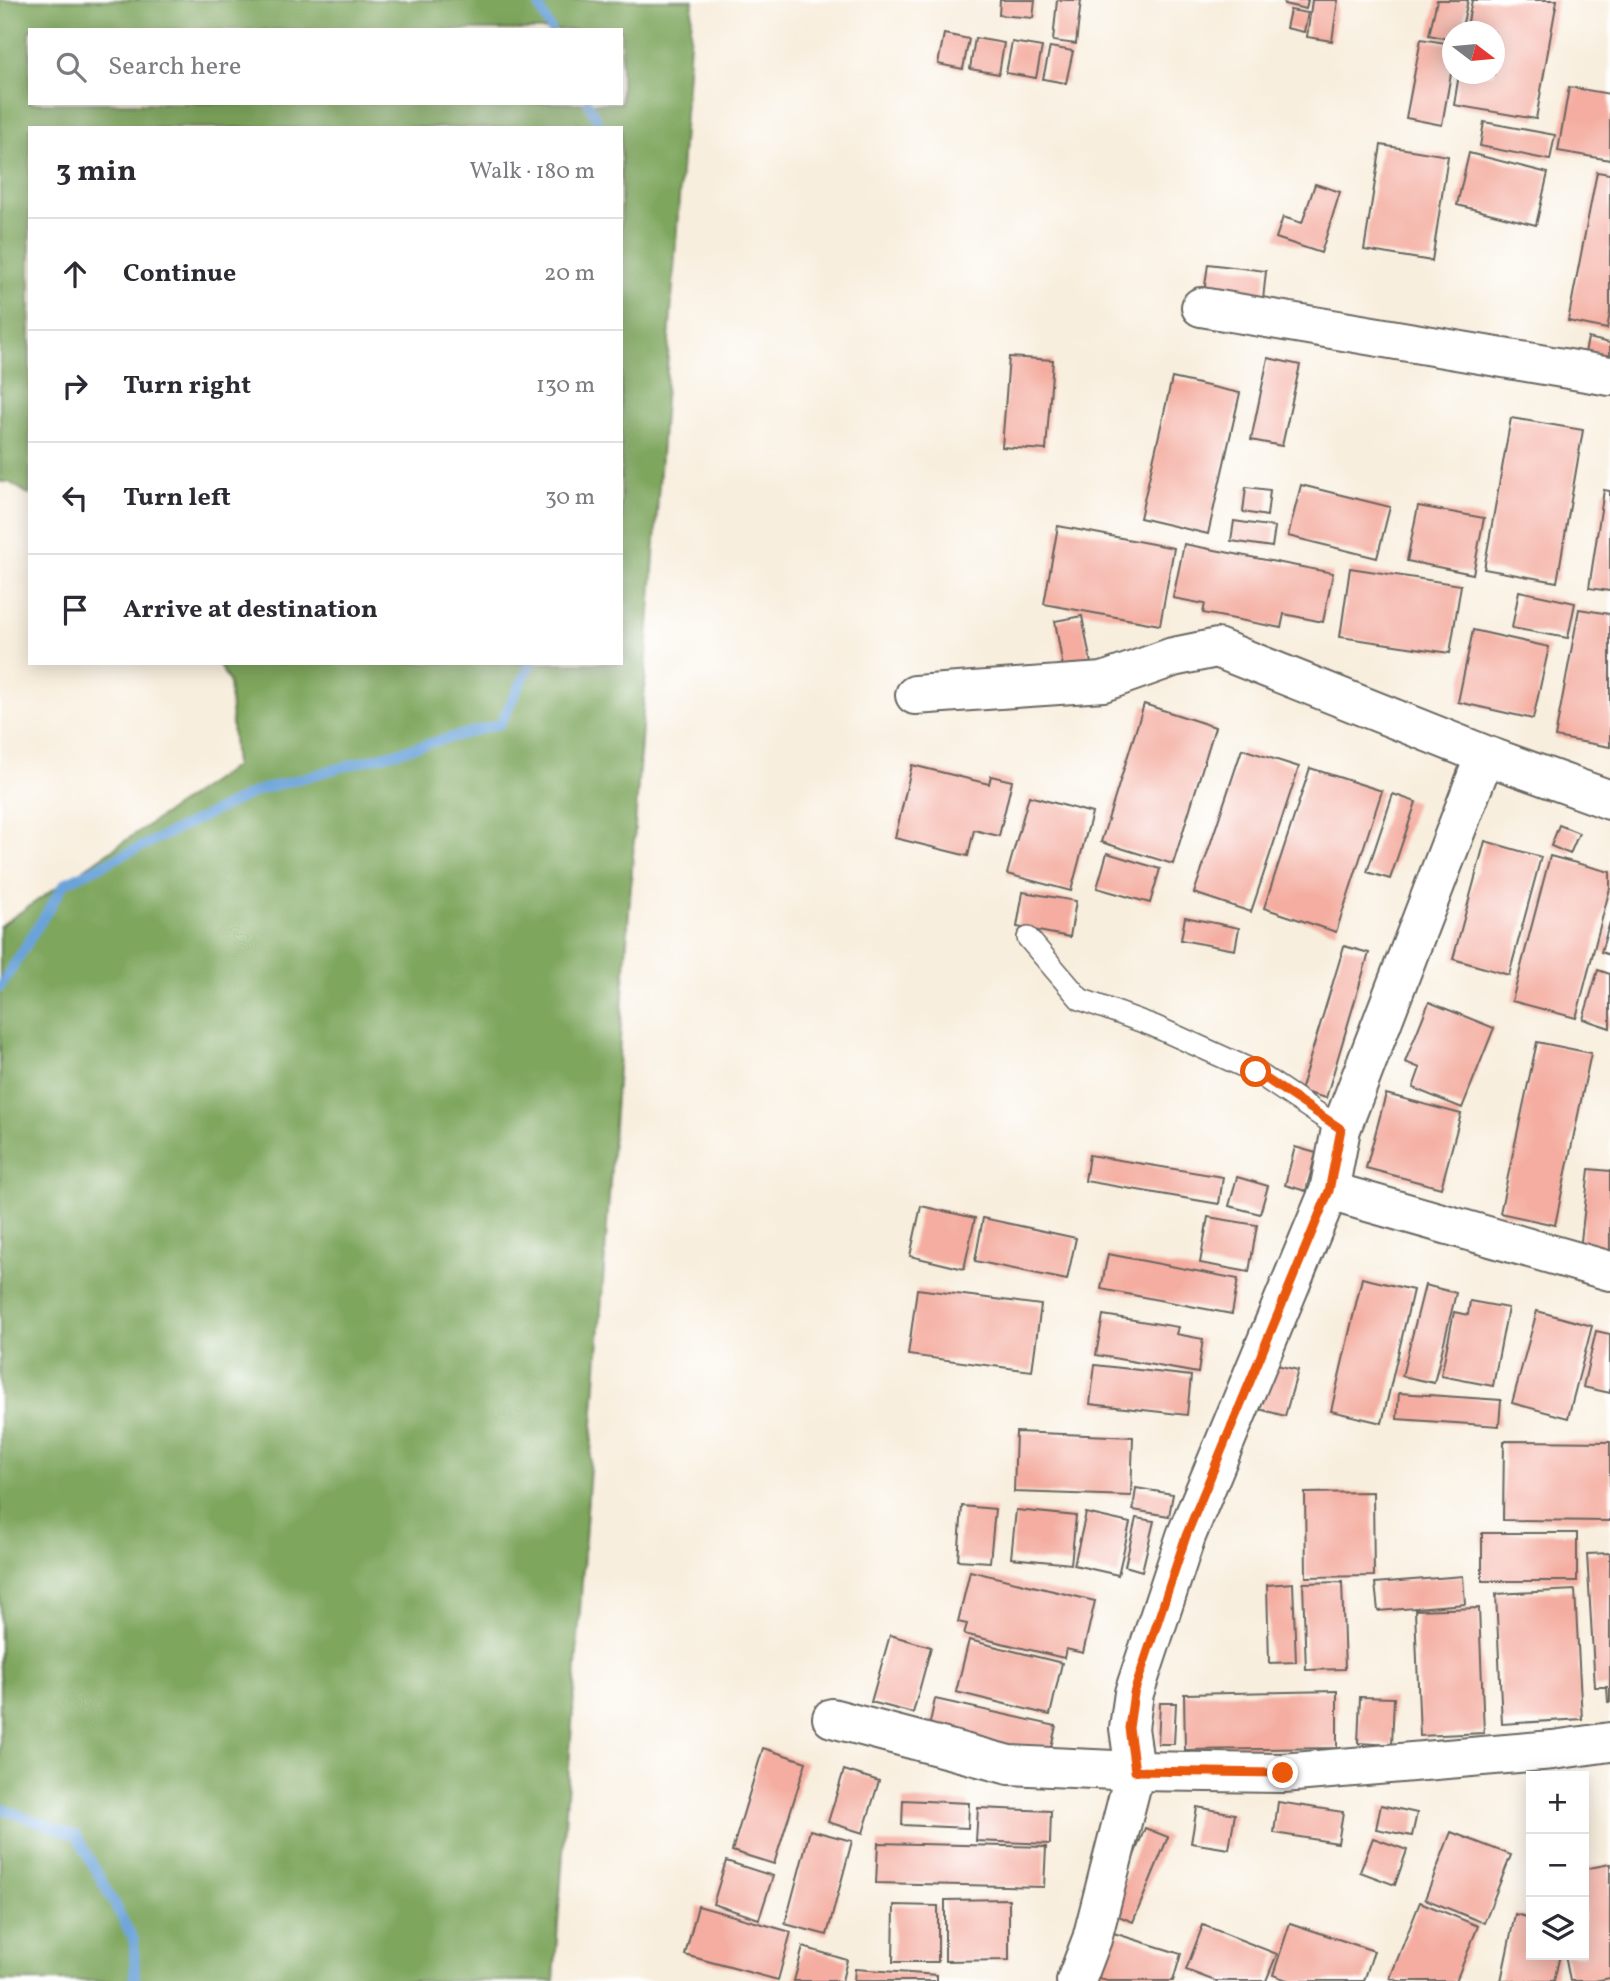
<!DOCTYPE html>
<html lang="en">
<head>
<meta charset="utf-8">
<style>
	body { margin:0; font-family:Vollkorn,serif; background:#f2f2f3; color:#2b2b33 }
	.controls { position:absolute; right:21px; bottom:21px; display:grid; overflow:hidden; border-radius:0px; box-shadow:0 4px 18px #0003 }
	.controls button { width:63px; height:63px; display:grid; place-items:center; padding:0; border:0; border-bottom:2px solid #e1e1e2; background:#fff; color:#2b2b33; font:35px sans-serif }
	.compass { position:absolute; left:1442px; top:21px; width:63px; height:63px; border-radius:50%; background:#fff; box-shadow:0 4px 18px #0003; rotate:106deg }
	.stop { position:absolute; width:21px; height:21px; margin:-16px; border:5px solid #ea580c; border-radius:50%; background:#fff }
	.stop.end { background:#ea580c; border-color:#fff; box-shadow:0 2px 7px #0008 }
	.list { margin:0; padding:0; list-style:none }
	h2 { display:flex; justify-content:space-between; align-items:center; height:91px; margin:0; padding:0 28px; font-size:30px }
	h2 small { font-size:23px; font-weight:400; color:#7c7c81 }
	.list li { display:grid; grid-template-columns:46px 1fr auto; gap:21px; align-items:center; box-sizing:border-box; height:112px; padding:0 28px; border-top:2px solid #e1e1e2 }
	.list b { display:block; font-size:26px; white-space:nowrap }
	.list em { font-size:23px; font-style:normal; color:#7c7c81 }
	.icon { flex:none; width:38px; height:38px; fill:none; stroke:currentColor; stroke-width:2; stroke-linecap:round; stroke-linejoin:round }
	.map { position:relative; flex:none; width:1610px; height:1981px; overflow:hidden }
	.search { position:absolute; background:#fff; box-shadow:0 4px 18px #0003; left:28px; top:28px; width:595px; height:77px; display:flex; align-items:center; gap:18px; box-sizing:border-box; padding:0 24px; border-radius:0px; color:#7c7c81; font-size:26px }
	.panel { position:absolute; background:#fff; box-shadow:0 4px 18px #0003; left:28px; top:126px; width:595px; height:539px; border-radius:0px }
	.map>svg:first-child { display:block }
	.forest { fill:#7ea65d; stroke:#4d613c; stroke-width:2; fill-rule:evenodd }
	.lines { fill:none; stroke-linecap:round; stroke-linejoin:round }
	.stream { stroke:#6ba3d9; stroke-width:10 }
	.building { fill:#f4ada0 }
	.lane-casing { stroke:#696660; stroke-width:24 }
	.street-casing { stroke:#696660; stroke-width:42 }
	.lane { stroke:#fff; stroke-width:21 }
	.street { stroke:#fff; stroke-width:38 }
	.route { stroke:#ea580c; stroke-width:9 }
</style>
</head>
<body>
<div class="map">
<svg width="1610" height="1981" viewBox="0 0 1610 1981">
	<rect width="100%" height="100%" fill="#fff"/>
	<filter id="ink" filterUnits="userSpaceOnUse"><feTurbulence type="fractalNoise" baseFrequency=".0143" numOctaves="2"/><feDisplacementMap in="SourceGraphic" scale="14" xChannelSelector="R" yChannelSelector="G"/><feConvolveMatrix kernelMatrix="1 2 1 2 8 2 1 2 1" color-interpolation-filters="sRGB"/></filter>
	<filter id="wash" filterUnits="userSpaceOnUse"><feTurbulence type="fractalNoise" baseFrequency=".00686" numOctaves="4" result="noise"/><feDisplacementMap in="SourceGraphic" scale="28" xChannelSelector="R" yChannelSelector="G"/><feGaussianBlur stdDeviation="1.57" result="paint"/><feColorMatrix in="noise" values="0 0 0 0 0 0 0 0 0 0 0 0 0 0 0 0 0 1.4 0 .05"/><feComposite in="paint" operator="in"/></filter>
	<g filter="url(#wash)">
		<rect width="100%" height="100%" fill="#f8eedd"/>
		<path class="forest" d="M 0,0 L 693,0 L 554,1981 L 0,1981 L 0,926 L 235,766 L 229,682 L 218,663 L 621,663 L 621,128 L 30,128 L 30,495 L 9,482 L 0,482 ZM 30,30 L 621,30 L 621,103 L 30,103 Z"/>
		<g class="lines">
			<path class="stream" d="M 536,0 L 551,30
				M 588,103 L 601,128
				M 0,987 L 65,883 L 259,790 L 500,724 L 531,663
				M 0,1808 L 77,1836 L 134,1940 L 135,1981"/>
		</g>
		<g id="blocks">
			<path class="building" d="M 1000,0 L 1035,0 L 1033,18 L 999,15 Z
				M 1057,0 L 1081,0 L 1076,44 L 1053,41 Z
				M 1285,0 L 1308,0 L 1306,9 L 1284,4 Z
				M 1312,0 L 1338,0 L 1332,41 L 1307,37 Z
				M 1437,0 L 1468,0 L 1461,32 L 1452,32 L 1452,40 L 1429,35 Z
				M 1472,0 L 1557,0 L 1536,119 L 1454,105 L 1459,74 L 1494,74 L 1494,32 L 1466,32 Z
				M 1290,10 L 1308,13 L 1304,32 L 1286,28 Z
				M 944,34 L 969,39 L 963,69 L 938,64 Z
				M 975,38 L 1004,43 L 999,74 L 970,69 Z
				M 1421,39 L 1452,44 L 1452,68 L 1442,125 L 1406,118 Z
				M 1012,42 L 1042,47 L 1036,78 L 1006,73 Z
				M 1050,47 L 1073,51 L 1066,83 L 1043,79 Z
				M 1569,87 L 1610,94 L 1610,160 L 1558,151 Z
				M 1484,122 L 1555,135 L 1550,160 L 1480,146 Z
				M 1381,145 L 1448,156 L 1432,261 L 1364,250 Z
				M 1469,153 L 1548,173 L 1536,225 L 1457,205 Z
				M 1597,172 L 1610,174 L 1610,313 L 1607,329 L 1568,321 Z
				M 1315,184 L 1340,192 L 1321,253 L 1276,238 L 1283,217 L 1302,223 Z
				M 1208,264 L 1266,271 L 1263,300 L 1204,293 Z
				M 1588,338 L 1610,343 L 1610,364 L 1584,358 Z
				M 1009,357 L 1053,360 L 1046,450 L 1002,447 Z
				M 1268,358 L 1300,365 L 1282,446 L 1251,440 Z
				M 1172,378 L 1240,393 L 1208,534 L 1140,518 Z
				M 1511,418 L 1583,430 L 1557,582 L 1484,569 Z
				M 1301,485 L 1390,507 L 1377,558 L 1288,536 Z
				M 1246,487 L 1270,490 L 1267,516 L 1243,512 Z
				M 1604,490 L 1610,491 L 1610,591 L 1589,588 Z
				M 1418,506 L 1484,518 L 1473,574 L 1407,561 Z
				M 1234,521 L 1275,527 L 1272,547 L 1231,541 Z
				M 1058,526 L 1174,548 L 1160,625 L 1044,604 Z
				M 1184,544 L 1333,573 L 1323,622 L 1284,614 L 1281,628 L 1203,613 L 1205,604 L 1173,598 Z
				M 1350,568 L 1461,585 L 1450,653 L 1340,637 Z
				M 1519,591 L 1575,603 L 1568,638 L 1512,628 Z
				M 1579,609 L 1610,614 L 1610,747 L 1555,737 Z
				M 1082,616 L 1092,669 L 1064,673 L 1055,621 Z
				M 1473,630 L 1549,647 L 1533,719 L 1458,702 Z
				M 1144,704 L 1215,727 L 1173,864 L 1101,842 Z
				M 1242,749 L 1299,767 L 1251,912 L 1194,893 Z
				M 912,765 L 989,784 L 991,776 L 1012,781 L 999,836 L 974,830 L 968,856 L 895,838 Z
				M 1310,768 L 1382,791 L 1336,932 L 1264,908 Z
				M 1393,794 L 1416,802 L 1390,879 L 1367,872 Z
				M 1029,796 L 1092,813 L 1071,891 L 1007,874 Z
				M 1559,825 L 1579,833 L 1570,854 L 1551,846 Z
				M 1485,841 L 1541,857 L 1509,975 L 1453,959 Z
				M 1107,853 L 1160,869 L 1150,903 L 1097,888 Z
				M 1550,856 L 1610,872 L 1610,888 L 1576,1018 L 1512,1001 Z
				M 1023,892 L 1076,901 L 1070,937 L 1017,927 Z
				M 1185,917 L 1239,928 L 1235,950 L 1181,940 Z
				M 1610,922 L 1610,955 L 1601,952 Z
				M 1344,946 L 1369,953 L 1326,1098 L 1300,1091 Z
				M 1598,970 L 1610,974 L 1610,1028 L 1583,1019 Z
				M 1429,1002 L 1494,1028 L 1462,1108 L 1413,1088 L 1420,1068 L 1405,1062 Z
				M 1537,1042 L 1591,1053 L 1555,1225 L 1500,1213 Z
				M 1386,1094 L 1461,1114 L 1441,1188 L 1366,1168 Z
				M 1295,1147 L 1316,1153 L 1306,1191 L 1285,1185 Z
				M 1089,1155 L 1223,1177 L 1219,1204 L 1085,1181 Z
				M 1589,1169 L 1610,1171 L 1610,1253 L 1580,1250 Z
				M 1237,1177 L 1268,1186 L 1260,1214 L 1229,1206 Z
				M 921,1206 L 975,1218 L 964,1269 L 910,1256 Z
				M 1208,1217 L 1257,1225 L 1249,1272 L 1200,1263 Z
				M 983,1218 L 1076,1238 L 1067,1280 L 975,1261 Z
				M 1108,1254 L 1238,1279 L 1232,1314 L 1101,1289 Z
				M 1362,1278 L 1413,1290 L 1382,1423 L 1331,1411 Z
				M 1425,1285 L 1456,1293 L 1434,1383 L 1402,1376 Z
				M 917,1289 L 1041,1305 L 1032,1371 L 908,1355 Z
				M 1470,1301 L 1508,1308 L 1493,1386 L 1441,1376 L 1454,1312 L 1468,1315 Z
				M 1537,1311 L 1592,1326 L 1568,1418 L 1512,1403 Z
				M 1103,1315 L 1178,1327 L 1176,1334 L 1203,1339 L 1198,1373 L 1096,1355 Z
				M 1596,1331 L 1610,1334 L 1610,1393 L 1583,1387 Z
				M 1272,1364 L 1298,1370 L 1285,1416 L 1259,1409 Z
				M 1095,1365 L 1191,1376 L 1187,1415 L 1090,1404 Z
				M 1399,1393 L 1501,1400 L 1499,1426 L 1397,1419 Z
				M 1016,1432 L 1133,1437 L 1131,1496 L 1014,1492 Z
				M 1504,1441 L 1610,1442 L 1610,1521 L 1503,1520 Z
				M 1136,1488 L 1173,1494 L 1169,1516 L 1133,1510 Z
				M 1373,1492 L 1374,1576 L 1306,1577 L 1305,1493 Z
				M 962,1506 L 995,1509 L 990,1562 L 958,1560 Z
				M 1016,1510 L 1076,1516 L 1071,1564 L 1011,1558 Z
				M 1086,1513 L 1130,1523 L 1118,1575 L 1074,1565 Z
				M 1136,1518 L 1154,1521 L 1142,1571 L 1125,1566 Z
				M 1482,1533 L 1577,1533 L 1577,1581 L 1482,1581 Z
				M 1610,1553 L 1610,1702 L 1608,1702 L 1607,1687 L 1595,1687 L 1587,1554 Z
				M 970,1571 L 1095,1601 L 1083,1653 L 1066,1649 L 1064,1658 L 964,1634 L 967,1624 L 958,1622 Z
				M 1463,1576 L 1465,1604 L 1378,1611 L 1375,1583 Z
				M 1342,1582 L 1345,1669 L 1306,1670 L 1303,1583 Z
				M 1293,1583 L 1296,1662 L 1269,1663 L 1267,1585 Z
				M 1575,1590 L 1582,1719 L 1502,1724 L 1496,1594 Z
				M 1479,1608 L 1484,1733 L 1420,1736 L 1415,1610 Z
				M 890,1635 L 931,1647 L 913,1713 L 871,1702 Z
				M 969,1640 L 1062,1663 L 1050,1715 L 956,1692 Z
				M 1337,1691 L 1337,1748 L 1185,1750 L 1184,1694 Z
				M 1360,1697 L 1394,1698 L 1392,1745 L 1358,1743 Z
				M 935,1699 L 1056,1726 L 1047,1765 L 927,1737 Z
				M 1160,1703 L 1176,1703 L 1174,1744 L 1158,1744 Z
				M 763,1748 L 806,1762 L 774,1864 L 732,1851 Z
				M 844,1770 L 879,1781 L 863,1833 L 828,1822 Z
				M 903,1800 L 969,1803 L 968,1828 L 902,1825 Z
				M 1278,1802 L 1343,1812 L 1338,1843 L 1274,1833 Z
				M 1381,1805 L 1417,1813 L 1412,1836 L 1376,1829 Z
				M 1197,1807 L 1235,1814 L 1229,1849 L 1191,1843 Z
				M 978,1808 L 1051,1811 L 1050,1844 L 976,1841 Z
				M 1145,1828 L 1168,1837 L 1133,1922 L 1111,1913 Z
				M 810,1830 L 852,1841 L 827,1935 L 785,1924 Z
				M 1451,1832 L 1511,1855 L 1484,1923 L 1425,1899 Z
				M 1373,1838 L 1407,1850 L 1395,1885 L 1360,1872 Z
				M 878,1843 L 1046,1847 L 1044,1887 L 876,1883 Z
				M 726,1861 L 773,1876 L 759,1919 L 713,1904 Z
				M 1610,1864 L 1610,1978 L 1595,1981 L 1570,1981 L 1565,1955 L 1584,1955 L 1584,1869 Z
				M 1009,1899 L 1009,1960 L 945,1961 L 945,1900 Z
				M 1420,1902 L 1478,1926 L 1456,1981 L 1398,1981 L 1390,1978 Z
				M 894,1905 L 938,1906 L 938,1962 L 893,1962 Z
				M 698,1906 L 791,1932 L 778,1980 L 685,1955 Z
				M 1515,1914 L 1531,1918 L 1531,1955 L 1560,1955 L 1554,1981 L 1501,1981 Z
				M 1290,1923 L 1374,1951 L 1364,1981 L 1290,1981 L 1273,1975 Z
				M 1203,1925 L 1277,1954 L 1266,1981 L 1215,1981 L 1186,1970 Z
				M 1107,1931 L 1181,1954 L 1173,1981 L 1107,1981 L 1092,1977 Z
				M 803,1947 L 847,1960 L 842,1981 L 794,1981 Z
				M 855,1969 L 937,1975 L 937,1981 L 854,1981 Z"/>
		</g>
	</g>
	<g filter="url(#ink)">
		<use href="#blocks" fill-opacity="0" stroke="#696660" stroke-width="2"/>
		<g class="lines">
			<g class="lane-casing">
				<path id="lane" d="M 1028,938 L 1080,999 L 1154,1026 L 1256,1072 L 1341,1129"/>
			</g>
			<g class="street-casing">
				<path id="street" d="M 1201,307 L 1610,376
					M 915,695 L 1103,682 L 1173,657 L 1217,648 L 1485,755 L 1610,800
					M 1329,1191 L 1610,1271
					M 832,1718 L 1009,1765 L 1135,1771 L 1283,1773 L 1553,1750 L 1610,1742
					M 1076,1981 L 1092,1939 L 1135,1771 L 1129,1728 L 1134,1693 L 1186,1536 L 1329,1191 L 1341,1129 L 1485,755"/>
			</g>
			<use href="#lane" class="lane"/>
			<use href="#street" class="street"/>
		</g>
	</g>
	<g class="lines" filter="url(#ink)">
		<path class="route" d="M 1256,1072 L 1341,1129 L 1329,1191 L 1186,1536 L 1134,1693 L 1129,1728 L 1135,1771 L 1283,1773"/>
	</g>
</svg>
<div class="controls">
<button>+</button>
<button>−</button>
<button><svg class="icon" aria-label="layers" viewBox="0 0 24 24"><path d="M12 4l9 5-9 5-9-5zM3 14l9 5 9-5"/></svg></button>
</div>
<svg class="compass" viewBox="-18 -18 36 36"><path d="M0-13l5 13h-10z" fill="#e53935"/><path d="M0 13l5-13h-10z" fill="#7c7c81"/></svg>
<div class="stop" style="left:1256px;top:1072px"></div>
<div class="stop end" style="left:1283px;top:1773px"></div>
<div class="search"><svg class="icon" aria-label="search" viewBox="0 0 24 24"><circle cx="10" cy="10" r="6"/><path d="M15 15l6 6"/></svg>Search here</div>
<section class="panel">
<h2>3 min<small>Walk · 180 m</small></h2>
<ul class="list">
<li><svg class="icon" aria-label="ahead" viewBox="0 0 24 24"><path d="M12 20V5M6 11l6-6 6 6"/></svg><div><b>Continue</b></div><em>20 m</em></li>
<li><svg class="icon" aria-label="right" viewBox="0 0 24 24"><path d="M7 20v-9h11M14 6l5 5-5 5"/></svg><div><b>Turn right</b></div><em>130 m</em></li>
<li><svg class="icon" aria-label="left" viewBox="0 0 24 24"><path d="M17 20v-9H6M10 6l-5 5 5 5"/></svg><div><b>Turn left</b></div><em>30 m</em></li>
<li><svg class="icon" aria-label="arrive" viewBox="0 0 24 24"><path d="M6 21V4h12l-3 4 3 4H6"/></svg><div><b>Arrive at destination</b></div></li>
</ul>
</section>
</div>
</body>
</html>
